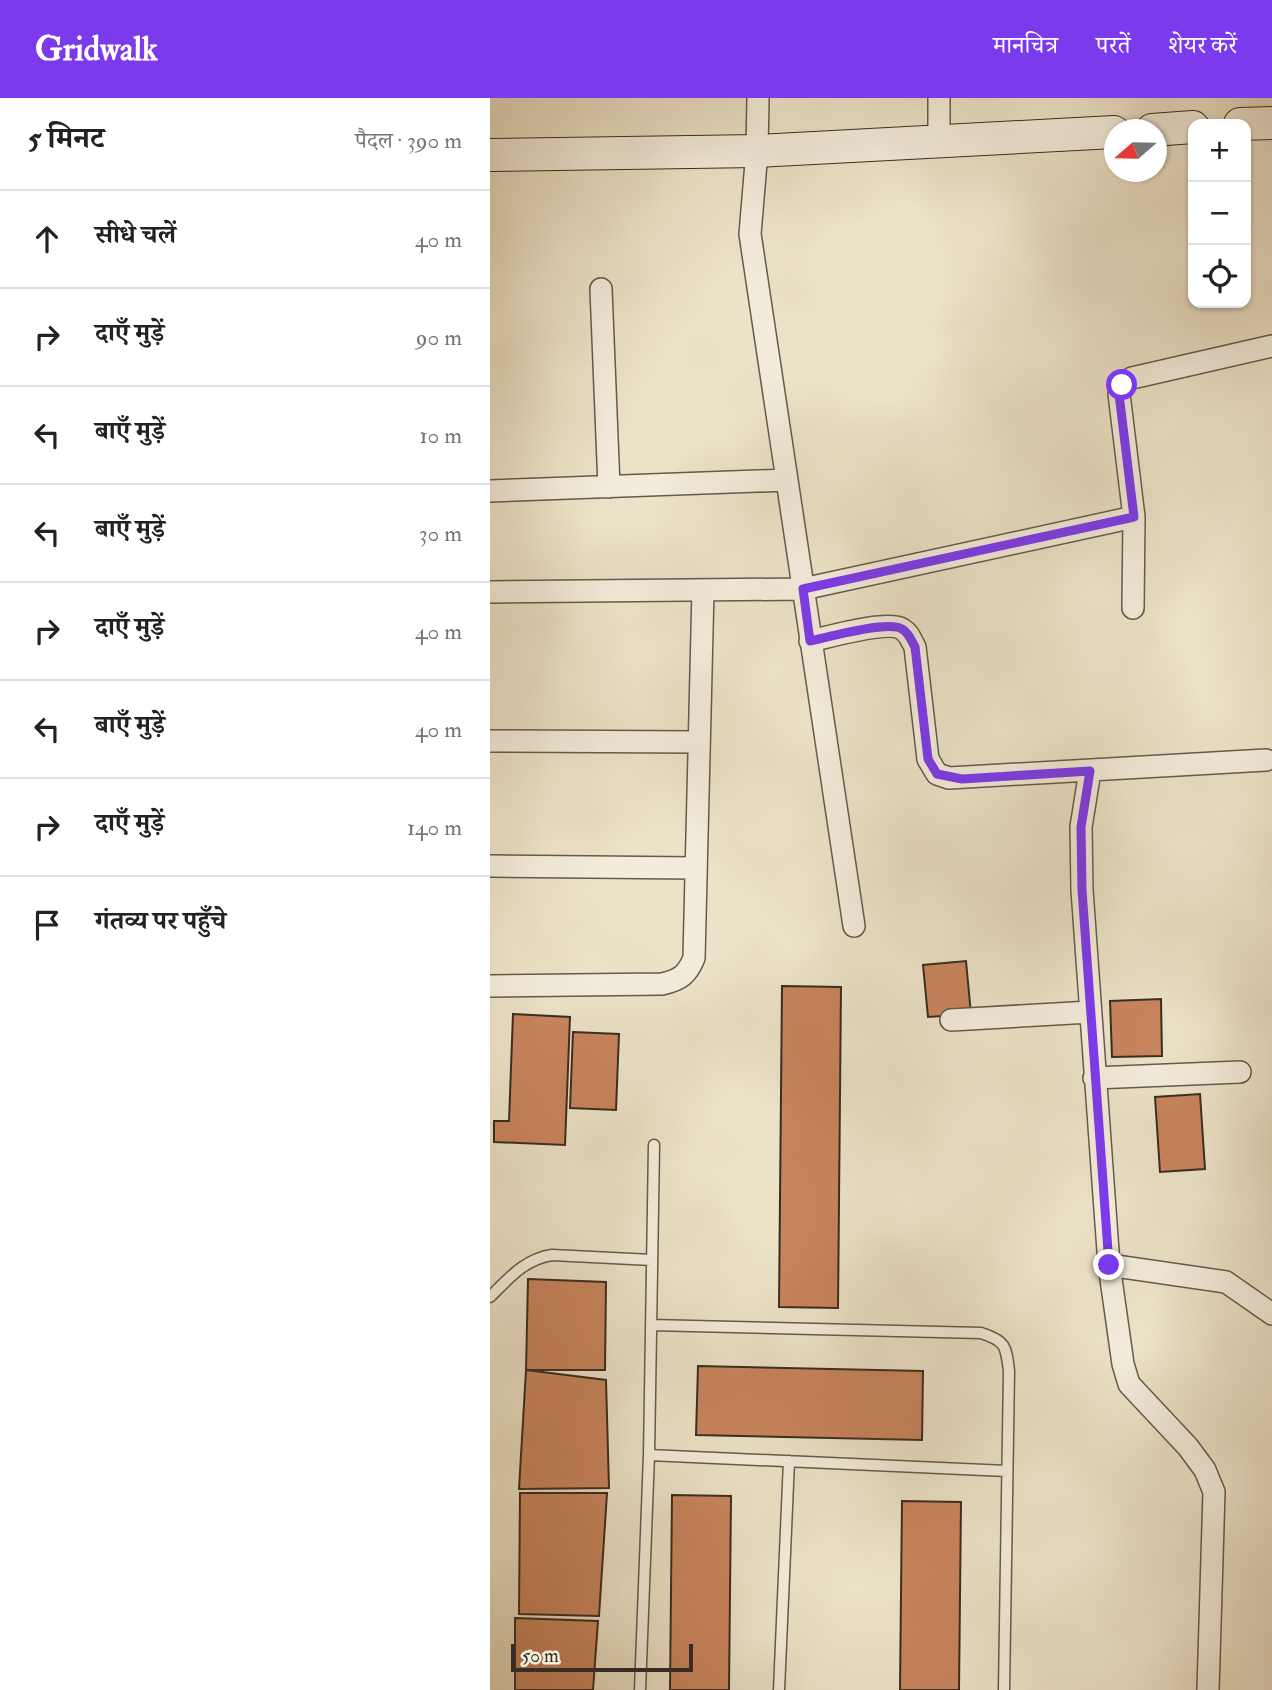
<!DOCTYPE html>
<html lang="hi">
<head>
<meta charset="utf-8">
<style>
	body { margin:0; font-family:"IM FELL Double Pica","Noto Serif Devanagari",serif; background:#f2f2f2; color:#222 }
	.controls { position:absolute; right:21px; top:21px; display:grid; overflow:hidden; border-radius:14px; box-shadow:0 2px 5px #0004 }
	.controls button { width:63px; height:63px; display:grid; place-items:center; padding:0; border:0; border-bottom:2px solid #e0e0e0; background:#fff; color:#222; font:35px sans-serif }
	.compass { position:absolute; left:614px; top:21px; width:63px; height:63px; border-radius:50%; background:#fff; box-shadow:0 2px 5px #0004; rotate:250deg }
	.scale { position:absolute; left:21px; bottom:18px; width:182px; box-sizing:border-box; padding-left:7px; border:4px solid #392c23; border-top:0; font-size:19px; line-height:24px; white-space:nowrap; color:#392c23; -webkit-text-stroke:5px #f3ecdb; paint-order:stroke }
	.stop { position:absolute; width:21px; height:21px; margin:-16px; border:5px solid #7c3aed; border-radius:50%; background:#fff }
	.stop.end { background:#7c3aed; border-color:#fff; box-shadow:0 2px 7px #0008 }
	.list { margin:0; padding:0; list-style:none }
	h2 { display:flex; justify-content:space-between; align-items:center; height:91px; margin:0; padding:0 28px; font-size:30px }
	h2 small { font-size:23px; font-weight:400; color:#767676 }
	.list li { display:grid; grid-template-columns:46px 1fr auto; gap:21px; align-items:center; box-sizing:border-box; height:98px; padding:0 28px; border-top:2px solid #e0e0e0 }
	.list b { display:block; font-size:26px; white-space:nowrap }
	.list em { font-size:23px; font-style:normal; color:#767676 }
	.icon { flex:none; width:38px; height:38px; fill:none; stroke:currentColor; stroke-width:2; stroke-linecap:round; stroke-linejoin:round }
	.map { position:relative; flex:none; width:782px; height:1592px; overflow:hidden }
	header { display:flex; align-items:center; gap:42px; box-sizing:border-box; height:98px; padding:0 35px; background:#7c3aed; color:#fff }
	header strong { font-size:33px }
	nav { display:flex; gap:38px; margin-inline-start:auto; font-size:24px }
	main { display:flex }
	aside { flex:1; background:#fff }
	.map>svg:first-child { display:block }
	.building { fill:#c8845d; stroke:#392c23; stroke-width:2 }
	.lines { fill:none; stroke-linecap:round; stroke-linejoin:round }
	.lane-casing { stroke:#665a4c; stroke-width:13 }
	.street-casing { stroke:#665a4c; stroke-width:24 }
	.secondary-casing { stroke:#392c23; stroke-width:34 }
	.lane { stroke:#f3ecdb; stroke-width:10 }
	.street { stroke:#f3ecdb; stroke-width:21 }
	.secondary { stroke:#f3ecdb; stroke-width:32 }
	.route { stroke:#7c3aed; stroke-width:9 }
</style>
</head>
<body>
<header>
<strong>Gridwalk</strong>
<nav><a>मानचित्र</a><a>परतें</a><a>शेयर करें</a></nav>
</header>
<main>
<aside>
<h2>5 मिनट<small>पैदल · 390 m</small></h2>
<ul class="list">
<li><svg class="icon" aria-label="ahead" viewBox="0 0 24 24"><path d="M12 20V5M6 11l6-6 6 6"/></svg><div><b>सीधे चलें</b></div><em>40 m</em></li>
<li><svg class="icon" aria-label="right" viewBox="0 0 24 24"><path d="M7 20v-9h11M14 6l5 5-5 5"/></svg><div><b>दाएँ मुड़ें</b></div><em>90 m</em></li>
<li><svg class="icon" aria-label="left" viewBox="0 0 24 24"><path d="M17 20v-9H6M10 6l-5 5 5 5"/></svg><div><b>बाएँ मुड़ें</b></div><em>10 m</em></li>
<li><svg class="icon" aria-label="left" viewBox="0 0 24 24"><path d="M17 20v-9H6M10 6l-5 5 5 5"/></svg><div><b>बाएँ मुड़ें</b></div><em>30 m</em></li>
<li><svg class="icon" aria-label="right" viewBox="0 0 24 24"><path d="M7 20v-9h11M14 6l5 5-5 5"/></svg><div><b>दाएँ मुड़ें</b></div><em>40 m</em></li>
<li><svg class="icon" aria-label="left" viewBox="0 0 24 24"><path d="M17 20v-9H6M10 6l-5 5 5 5"/></svg><div><b>बाएँ मुड़ें</b></div><em>40 m</em></li>
<li><svg class="icon" aria-label="right" viewBox="0 0 24 24"><path d="M7 20v-9h11M14 6l5 5-5 5"/></svg><div><b>दाएँ मुड़ें</b></div><em>140 m</em></li>
<li><svg class="icon" aria-label="arrive" viewBox="0 0 24 24"><path d="M6 21V4h12l-3 4 3 4H6"/></svg><div><b>गंतव्य पर पहुँचे</b></div></li>
</ul>
</aside>
<div class="map">
<svg width="782" height="1592" viewBox="0 0 782 1592">
	<rect width="100%" height="100%" fill="#ece2c7"/>
	<filter id="stains"><feTurbulence type="fractalNoise" baseFrequency=".00286" numOctaves="4"/><feColorMatrix values="0 0 0 0 .2 0 0 0 0 .09 0 0 0 0 .02 0 0 0 .5 -.17"/></filter>
	<radialGradient id="worn" r=".72"><stop offset=".6" stop-color="#630" stop-opacity="0"/><stop offset="1" stop-color="#630" stop-opacity=".3"/></radialGradient>
	<path class="building" d="M 476,863 L 481,916 L 438,919 L 433,867 Z
		M 292,888 L 351,889 L 348,1210 L 289,1209 Z
		M 671,901 L 672,958 L 622,959 L 620,903 Z
		M 23,916 L 80,919 L 75,1047 L 4,1044 L 4,1023 L 19,1023 Z
		M 83,934 L 129,936 L 126,1012 L 80,1010 Z
		M 710,996 L 715,1071 L 670,1074 L 665,999 Z
		M 38,1181 L 116,1184 L 115,1272 L 36,1272 Z
		M 208,1268 L 433,1273 L 432,1342 L 206,1337 Z
		M 36,1272 L 116,1282 L 119,1390 L 29,1391 Z
		M 30,1395 L 117,1395 L 109,1518 L 29,1516 Z
		M 182,1397 L 241,1398 L 239,1592 L 180,1592 Z
		M 412,1403 L 471,1404 L 469,1592 L 410,1592 Z
		M 25,1520 L 108,1523 L 103,1592 L 25,1592 Z"/>
	<g class="lines">
		<g class="lane-casing">
			<path id="lane" d="M 0,1199 C 19,1180 35,1161 62,1157 L 162,1162
				M 161,1227 L 491,1235 C 516,1243 516,1248 519,1273 L 514,1592
				M 159,1357 L 517,1373
				M 150,1592 L 159,1357 L 164,1047
				M 289,1592 L 299,1363"/>
		</g>
		<g class="street-casing">
			<path id="street" d="M 268,0 L 267,53 L 260,136 L 364,828
				M 449,0 L 449,45
				M 111,191 L 119,389
				M 0,393 L 296,382
				M 0,494 L 313,491 L 644,419
				M 643,510 L 644,419 L 629,296 L 632,287 L 642,280 L 782,248
				M 320,543 C 339,539 397,522 412,531 C 419,535 421,542 425,549 L 438,661 L 447,676 L 459,680 L 776,662
				M 0,643 L 209,644
				M 600,673 L 591,729 L 592,792 L 619,1167 L 633,1266 L 639,1286 L 698,1349 L 715,1372 L 724,1394 L 718,1592
				M 0,768 L 206,770
				M 0,888 L 172,886 C 190,882 197,877 204,860 L 213,492
				M 461,922 L 600,914
				M 604,980 L 750,974
				M 619,1167 L 736,1184 L 782,1216"/>
		</g>
		<g class="secondary-casing">
			<path id="secondary" d="M 750,26 L 782,25
				M 662,32 L 703,29
				M 0,57 L 267,53 L 624,34"/>
		</g>
		<use href="#lane" class="lane"/>
		<use href="#street" class="street"/>
		<use href="#secondary" class="secondary"/>
	</g>
	<g class="lines">
		<path class="route" d="M 619,1167 L 592,792 L 591,729 L 600,673 L 472,681 L 447,676 L 438,661 L 425,549 C 421,542 419,535 412,531 C 398,522 339,539 320,543 L 313,491 L 644,419 L 629,296 L 632,287"/>
	</g>
	<rect width="100%" height="100%" filter="url(#stains)"/>
	<rect width="100%" height="100%" fill="url(#worn)"/>
</svg>
<div class="controls">
<button>+</button>
<button>−</button>
<button><svg class="icon" aria-label="locate" viewBox="0 0 24 24"><circle cx="12" cy="12" r="6"/><path d="M12 2v4M12 18v4M2 12h4M18 12h4"/></svg></button>
</div>
<svg class="compass" viewBox="-18 -18 36 36"><path d="M0-13l5 13h-10z" fill="#e53935"/><path d="M0 13l5-13h-10z" fill="#767676"/></svg>
<div class="scale">50 m</div>
<div class="stop" style="left:632px;top:287px"></div>
<div class="stop end" style="left:619px;top:1167px"></div>
</div>
</main>
</body>
</html>
